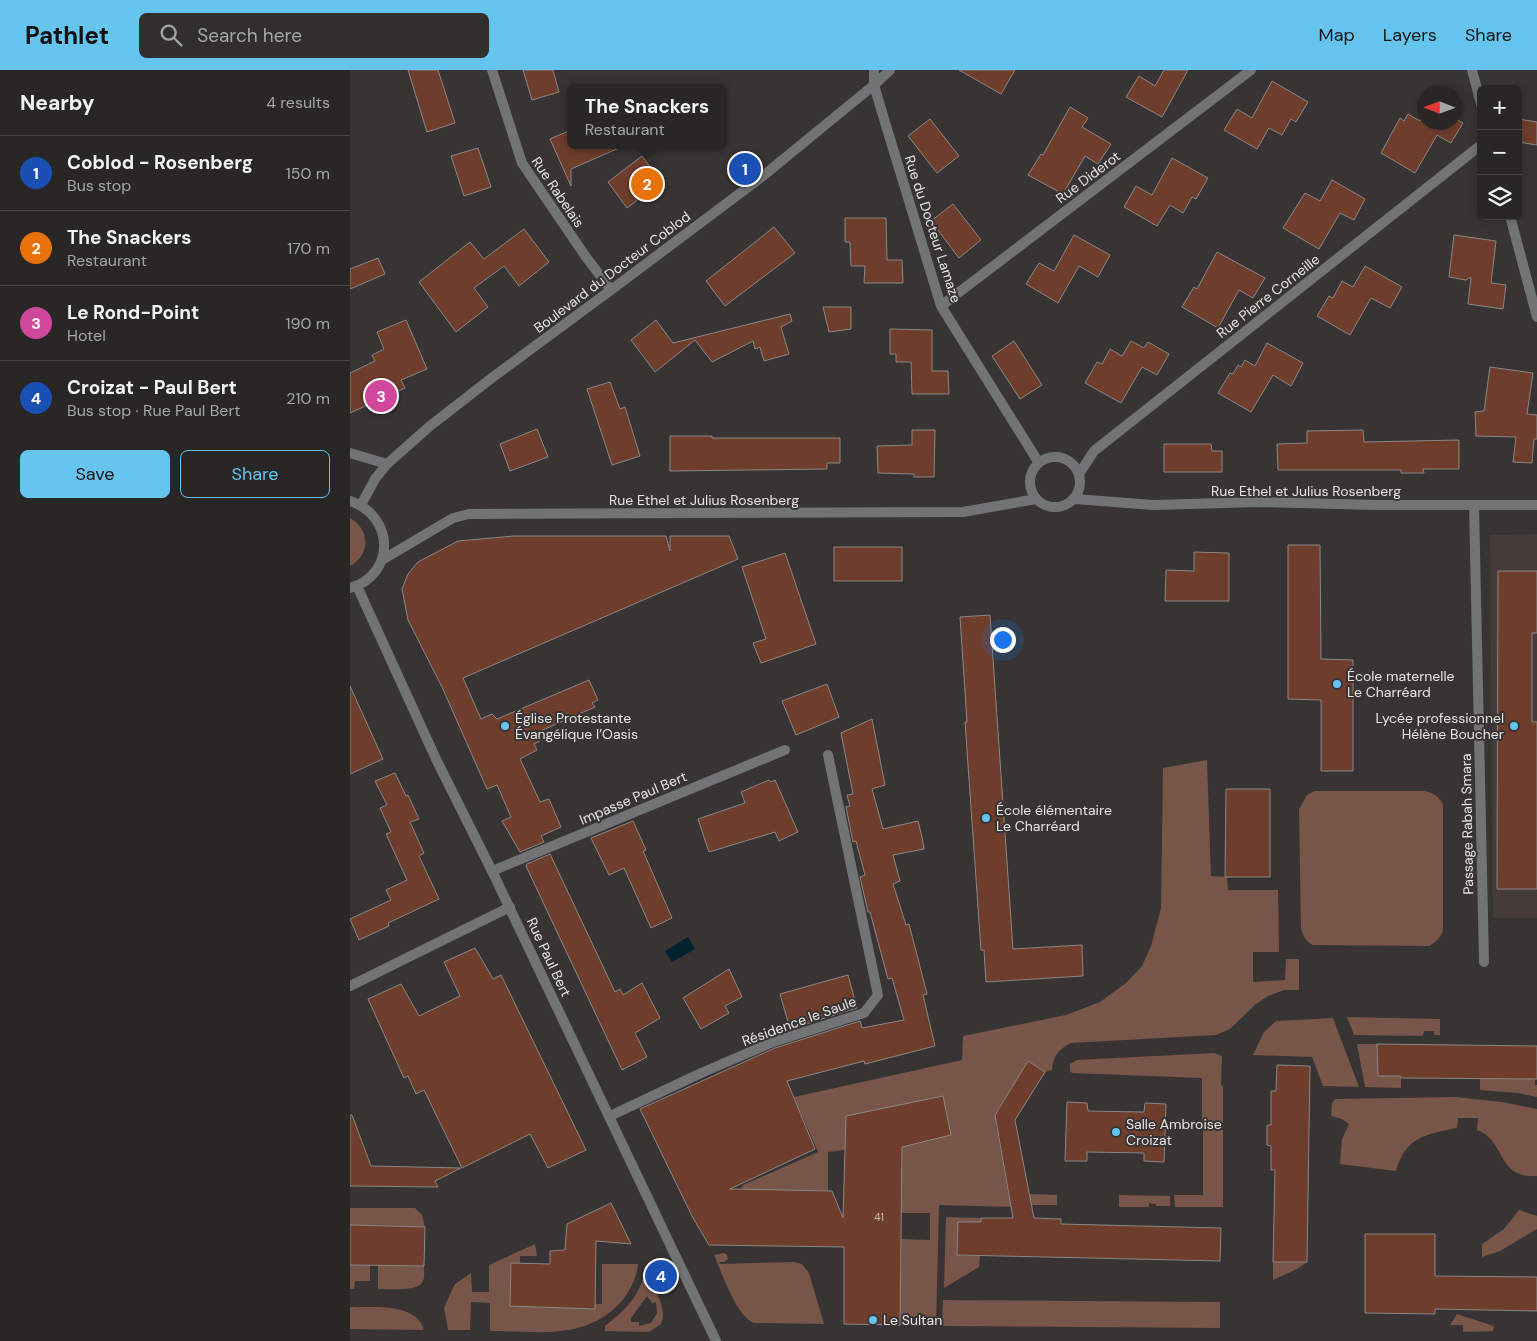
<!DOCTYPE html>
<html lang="en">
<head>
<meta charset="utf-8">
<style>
	body { margin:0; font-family:"DM Sans",sans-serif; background:#312f2e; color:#f1f3f6 }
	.controls { position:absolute; right:15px; top:15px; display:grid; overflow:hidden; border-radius:8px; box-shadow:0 2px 8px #0003 }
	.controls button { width:45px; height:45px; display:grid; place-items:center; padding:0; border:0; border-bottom:1px solid #454443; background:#292726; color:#f1f3f6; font:25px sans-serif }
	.compass { position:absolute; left:1067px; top:15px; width:45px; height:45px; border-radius:50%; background:#292726; box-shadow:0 2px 8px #0003; rotate:271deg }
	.you { position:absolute; left:652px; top:569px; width:18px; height:18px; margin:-12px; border:4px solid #fff; border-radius:50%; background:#1a73e8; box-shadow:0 0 0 8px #1a73e833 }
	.badge { display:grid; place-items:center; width:32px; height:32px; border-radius:50%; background:#65c5ef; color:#fff; font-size:16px; font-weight:700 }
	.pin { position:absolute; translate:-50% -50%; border:2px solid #fff; box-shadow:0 1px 5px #0006 }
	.popup { position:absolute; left:217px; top:14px; width:160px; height:65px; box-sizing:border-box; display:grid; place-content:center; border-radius:8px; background:#292726; filter:drop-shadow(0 1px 4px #0005); font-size:16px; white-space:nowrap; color:#a5a5a7 }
	.popup b { font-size:19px; color:#f1f3f6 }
	.popup::after { content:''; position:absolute; left:50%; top:100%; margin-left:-10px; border:10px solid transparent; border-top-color:#292726 }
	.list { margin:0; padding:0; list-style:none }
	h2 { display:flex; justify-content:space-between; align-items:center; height:65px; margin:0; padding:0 20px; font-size:21px }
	h2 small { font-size:16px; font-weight:400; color:#a5a5a7 }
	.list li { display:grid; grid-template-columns:32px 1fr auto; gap:15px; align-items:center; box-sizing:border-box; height:75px; padding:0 20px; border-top:1px solid #454443 }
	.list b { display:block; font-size:19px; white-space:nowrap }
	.list p { margin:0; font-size:16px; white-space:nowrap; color:#a5a5a7 }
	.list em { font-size:16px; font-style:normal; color:#a5a5a7 }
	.actions { display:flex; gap:10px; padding:15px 20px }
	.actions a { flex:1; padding:11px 0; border:1px solid #65c5ef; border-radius:8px; text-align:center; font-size:18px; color:#65c5ef }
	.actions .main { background:#65c5ef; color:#111 }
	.icon { flex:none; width:28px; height:28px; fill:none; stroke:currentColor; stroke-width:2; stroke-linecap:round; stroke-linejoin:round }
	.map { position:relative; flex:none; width:1187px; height:1271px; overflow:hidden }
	header { display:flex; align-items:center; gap:30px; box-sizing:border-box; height:70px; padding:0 25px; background:#65c5ef; color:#111 }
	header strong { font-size:24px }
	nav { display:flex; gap:28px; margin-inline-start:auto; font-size:18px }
	.search { width:350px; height:45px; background:#312f2e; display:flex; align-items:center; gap:12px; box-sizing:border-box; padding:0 18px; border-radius:8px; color:#a5a5a7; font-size:19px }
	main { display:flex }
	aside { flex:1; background:#292726 }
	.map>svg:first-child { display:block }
	.built { fill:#453c39 }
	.green { fill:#775549; fill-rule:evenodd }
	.water { fill:#02222f }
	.building { fill:#6e3d2c; stroke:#8a8786 }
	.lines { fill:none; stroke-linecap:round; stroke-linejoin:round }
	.minor { stroke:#727374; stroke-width:10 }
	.tertiary { stroke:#727374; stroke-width:10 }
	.poi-dot { fill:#65c5ef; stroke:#373433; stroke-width:2 }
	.labels { text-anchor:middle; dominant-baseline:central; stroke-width:4; stroke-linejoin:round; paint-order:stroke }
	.number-label { font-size:11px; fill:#c9bbb6 }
	.street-label { font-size:14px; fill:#e7e5e4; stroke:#373433 }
	.poi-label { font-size:14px; fill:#e7e5e4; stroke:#373433; text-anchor:start }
</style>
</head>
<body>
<header>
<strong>Pathlet</strong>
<div class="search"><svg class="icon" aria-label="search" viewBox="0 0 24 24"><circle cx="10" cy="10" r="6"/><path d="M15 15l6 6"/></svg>Search here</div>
<nav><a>Map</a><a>Layers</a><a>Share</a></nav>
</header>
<main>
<aside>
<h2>Nearby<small>4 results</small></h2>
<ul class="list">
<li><span class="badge" style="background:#1a4fb4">1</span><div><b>Coblod - Rosenberg</b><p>Bus stop</p></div><em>150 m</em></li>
<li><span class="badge" style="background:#e8710a">2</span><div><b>The Snackers</b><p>Restaurant</p></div><em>170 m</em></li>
<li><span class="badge" style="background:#d1479c">3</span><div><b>Le Rond-Point</b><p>Hotel</p></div><em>190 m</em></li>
<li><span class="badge" style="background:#1a4fb4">4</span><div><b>Croizat - Paul Bert</b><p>Bus stop · Rue Paul Bert</p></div><em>210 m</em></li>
</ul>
<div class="actions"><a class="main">Save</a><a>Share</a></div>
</aside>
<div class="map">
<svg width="1187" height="1271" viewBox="0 0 1187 1271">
	<rect width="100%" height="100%" fill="#373433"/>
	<path class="built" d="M 1187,464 L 1187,848 L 1143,848 L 1140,465 Z"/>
	<path class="green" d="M 0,448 C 20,459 21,485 0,496 Z
		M 857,690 L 861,806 L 877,807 L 878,820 L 928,820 L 929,882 L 903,882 L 903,912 L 935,910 L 936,889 L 949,889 L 949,920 L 934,920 L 918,926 L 906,934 L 880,959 L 866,965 L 721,973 C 709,979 703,986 702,1000 L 695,1002 L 678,991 L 649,1038 L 665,1050 L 646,1054 L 659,1128 L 679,1124 L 707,1125 L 707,1135 L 663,1135 L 663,1137 L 589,1135 L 586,1256 L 550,1255 L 551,1169 L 580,1170 L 580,1143 L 550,1143 L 495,1080 L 478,1082 L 478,1120 L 441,1120 L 401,1139 L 391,1116 L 468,1082 L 444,1027 L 612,990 L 613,966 L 716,945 L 750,932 L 776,913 L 792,896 L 801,876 L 811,838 L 813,698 Z
		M 965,721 L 1075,721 C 1083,723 1089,726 1093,734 L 1093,861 C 1090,868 1086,872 1079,876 L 963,875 C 955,871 953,866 951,858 L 949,739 L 957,725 Z
		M 997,947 L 1090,949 L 1090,965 L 1084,965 L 1084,961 L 1074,961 L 1073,966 L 1004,965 Z
		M 983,948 L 1009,1017 L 973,1016 L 962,987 L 903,985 L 914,962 L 926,951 Z
		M 1007,974 L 1027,974 L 1028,1006 L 1051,1006 L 1051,1018 L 1015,1017 Z
		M 864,983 L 872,986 L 871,1015 L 873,1016 L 873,1053 L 852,1052 L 852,1008 L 722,1003 L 720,1001 L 720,994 L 727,990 Z
		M 1130,1009 L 1185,1009 L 1185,1015 L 1187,1015 L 1187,1027 L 1168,1023 L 1130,1020 Z
		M 1106,1027 L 1152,1032 L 1187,1039 L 1187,1106 C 1146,1109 1156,1070 1127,1060 L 1128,1048 L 1108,1048 L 1107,1058 C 1077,1064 1055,1067 1046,1101 L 990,1094 L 992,1069 L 999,1054 L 992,1049 L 981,1046 L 982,1033 L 985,1029 Z
		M 853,1060 L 873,1060 L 873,1137 L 825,1137 L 824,1125 L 853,1125 Z
		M 769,1125 L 820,1126 L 820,1136 L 806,1136 L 806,1134 L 799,1133 L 799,1137 L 769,1137 Z
		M 0,1138 L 65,1138 L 72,1145 L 75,1157 L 0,1155 Z
		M 1169,1140 L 1187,1146 L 1187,1159 L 1150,1181 L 1132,1187 L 1132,1174 L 1154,1159 Z
		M 596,1147 L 631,1148 L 631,1152 L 608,1152 L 607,1185 L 630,1186 L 629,1197 L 594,1218 Z
		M 185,1174 L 187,1186 L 170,1186 L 170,1193 L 161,1194 L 160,1236 L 245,1239 L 245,1234 L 252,1234 L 252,1194 L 288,1194 C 287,1208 280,1221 271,1232 C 235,1271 188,1261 140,1261 L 140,1233 L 121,1232 L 120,1260 L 98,1260 L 94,1238 L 101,1222 L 105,1214 L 121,1203 L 122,1222 L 139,1222 L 139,1195 Z
		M 374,1183 L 377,1185 L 378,1189 L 374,1192 L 369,1192 L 370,1194 L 443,1192 L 452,1194 L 459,1203 L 474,1254 L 404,1253 C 386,1246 372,1203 364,1185 Z
		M 923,1192 L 957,1192 L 947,1199 L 923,1210 Z
		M 0,1195 L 20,1195 L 20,1211 L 5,1211 L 4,1219 L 0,1219 Z
		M 28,1195 L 74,1196 C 74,1200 75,1207 73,1211 C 70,1222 38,1219 28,1219 Z
		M 298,1207 C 305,1222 318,1238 311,1254 L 299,1262 L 255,1261 L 255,1256 C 273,1242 286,1230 293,1209 ZM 297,1226 L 302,1233 L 306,1232 L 307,1243 L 301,1253 L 289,1256 L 289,1252 L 281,1252 L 281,1248 Z
		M 593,1230 L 870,1232 L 870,1258 L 592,1256 Z
		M 0,1237 C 23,1238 66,1232 74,1260 L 0,1259 Z
		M 1107,1244 L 1144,1256 L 1143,1261 L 1113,1262 L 1113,1255 L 1100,1255 Z"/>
	<path class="water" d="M 338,867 L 345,879 L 322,892 L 315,881 Z"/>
	<path class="building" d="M 58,0 L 88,0 L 105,53 L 77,62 Z
		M 173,0 L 203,0 L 209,22 L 182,30 Z
		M 609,0 L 665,0 L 651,24 Z
		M 814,0 L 838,0 L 812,47 L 776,27 L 789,6 L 805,16 Z
		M 922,11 L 958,32 L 946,52 L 941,49 L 932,65 L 919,58 L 907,79 L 874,60 L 887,39 L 902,48 Z
		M 720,37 L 738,48 L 732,57 L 761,74 L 748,94 L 735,86 L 713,124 L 678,105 L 691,84 L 693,85 Z
		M 1058,44 L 1070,51 L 1074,44 L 1074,52 L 1104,52 L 1104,48 L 1113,53 L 1101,73 L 1087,65 L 1065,103 L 1031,83 L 1050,48 L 1054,51 Z
		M 580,49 L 609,86 L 587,103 L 558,66 Z
		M 1168,49 L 1187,52 L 1187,75 L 1168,72 Z
		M 221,60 L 221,75 L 276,75 L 221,99 L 221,116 L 200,69 Z
		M 128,78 L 141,117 L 114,126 L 101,86 Z
		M 292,86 L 311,112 L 277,138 L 258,112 Z
		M 822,88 L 858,108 L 846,129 L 842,127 L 833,143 L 820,135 L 807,156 L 774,137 L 786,116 L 802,125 Z
		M 982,110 L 1015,129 L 1004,150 L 990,143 L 969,179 L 933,158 L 955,123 L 970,131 Z
		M 603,134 L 631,170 L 609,188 L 581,151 Z
		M 495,148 L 536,148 L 537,190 L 552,190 L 553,213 L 514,213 L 515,196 L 501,196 L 500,172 L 495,172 Z
		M 424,157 L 445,183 L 375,236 L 356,211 Z
		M 174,159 L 199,192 L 169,216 L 154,196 L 124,218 L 138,237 L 106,262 L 69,212 L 120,172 L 134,189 Z
		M 724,165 L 760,185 L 748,207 L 729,196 L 708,233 L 676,214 L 689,193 L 704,201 Z
		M 1104,165 L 1146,171 L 1141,213 L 1156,215 L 1153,239 L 1118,234 L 1121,207 L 1116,210 L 1099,207 Z
		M 867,182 L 915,208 L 903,228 L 889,220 L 868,258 L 832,237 L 844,217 L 847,219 Z
		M 28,188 L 35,204 L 0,219 L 0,199 Z
		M 1015,196 L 1052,217 L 1040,238 L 1021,228 L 1000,265 L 967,246 L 979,226 L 983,228 L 992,211 L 1003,217 Z
		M 473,237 L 501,237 L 501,259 L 479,262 Z
		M 440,244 L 442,251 L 431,257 L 439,284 L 414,291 L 410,277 L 405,279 L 403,271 L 362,292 L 345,270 L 305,302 L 281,270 L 306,250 L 323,273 Z
		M 56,250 L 77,299 L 51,310 L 55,318 L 0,343 L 0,303 L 25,291 L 22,285 L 34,279 L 27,262 Z
		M 540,259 L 582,260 L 582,301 L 598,301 L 599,324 L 562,324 L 561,292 L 546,292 L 546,284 L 540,284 Z
		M 664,271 L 692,315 L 670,329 L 642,286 Z
		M 781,271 L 794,278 L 798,272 L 819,284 L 807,305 L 792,297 L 771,333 L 735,313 L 747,292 L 752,294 L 760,279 L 772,286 Z
		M 917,273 L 953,293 L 941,316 L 923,305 L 901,342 L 868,323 L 880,303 L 883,304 L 888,295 L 891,297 L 895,290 L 905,296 Z
		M 1140,297 L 1183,303 L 1177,344 L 1187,345 L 1187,369 L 1184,369 L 1182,393 L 1163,392 L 1166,367 L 1126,366 L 1125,342 L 1134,341 Z
		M 260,312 L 270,339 L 275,337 L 290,386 L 262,395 L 237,319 Z
		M 187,359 L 198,387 L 160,401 L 150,374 Z
		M 562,360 L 585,360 L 584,407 L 564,407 L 564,404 L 528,403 L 527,376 L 562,375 Z
		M 1013,360 L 1014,372 L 1109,370 L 1109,399 L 1073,399 L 1074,403 L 1051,403 L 1051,400 L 928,400 L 927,374 L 957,373 L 957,361 Z
		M 320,366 L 362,366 L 362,368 L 490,368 L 490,393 L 477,393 L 477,399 L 320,401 Z
		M 814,374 L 861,374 L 862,381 L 872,381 L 872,402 L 814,402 Z
		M 164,466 L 316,466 L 320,481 L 320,466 L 379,466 L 388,489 L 113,608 L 131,649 L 142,644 L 147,649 L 239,610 L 248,630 L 242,633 L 245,637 L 186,663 L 190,671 L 184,674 L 187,680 L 170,689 L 190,732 L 199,729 L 211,757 L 191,766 L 194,772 L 170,782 L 152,751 L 161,747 L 147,715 L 137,719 L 92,617 L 58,550 L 52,519 L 58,504 L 68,492 L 108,471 Z
		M 938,475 L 970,475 L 971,589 L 1003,590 L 1003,701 L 971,701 L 971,630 L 938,629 Z
		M 484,477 L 552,477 L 552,511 L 484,511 Z
		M 844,482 L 879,483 L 879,531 L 815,531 L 816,500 L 844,501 Z
		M 435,483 L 466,574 L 411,593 L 403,573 L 416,569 L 392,497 Z
		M 1148,501 L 1187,501 L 1187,563 L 1182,563 L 1182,652 L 1187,652 L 1187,819 L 1147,819 Z
		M 640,545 L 663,879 L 732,875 L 733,906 L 636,912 L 634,880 L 631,880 L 615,652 L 617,652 L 610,547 Z
		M 477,614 L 489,647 L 446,665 L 432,631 Z
		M 0,616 L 33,689 L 0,704 Z
		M 522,649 L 535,715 L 522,719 L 533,759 L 568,751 L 572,767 L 574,779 L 543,785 L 550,811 L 543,814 L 556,855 L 559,854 L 577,924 L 573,925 L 585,976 L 515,994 L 514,991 L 437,1011 L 465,1079 L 380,1119 L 482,1121 L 493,1148 L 496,1046 L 593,1026 L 601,1065 L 552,1077 L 550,1255 L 494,1254 L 494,1177 L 359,1175 L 343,1148 L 290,1039 L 425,978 L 510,951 L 512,958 L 554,950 L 542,908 L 538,909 L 520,842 L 518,842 L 510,807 L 515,805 L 506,771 L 503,772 L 496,737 L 500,736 L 497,725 L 503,724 L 491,663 Z
		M 45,703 L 56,726 L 58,725 L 69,749 L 60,752 L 74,783 L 69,786 L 89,829 L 38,853 L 39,856 L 9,870 L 0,849 L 41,830 L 36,820 L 57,810 L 36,764 L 41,762 L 30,738 L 37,735 L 25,711 Z
		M 419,710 L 421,712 L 425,710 L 448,762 L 429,771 L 425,762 L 359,782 L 348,749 L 395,733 L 391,722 Z
		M 876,719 L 920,719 L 920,807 L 875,807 Z
		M 283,751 L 296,780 L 293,781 L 322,848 L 301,858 L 274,798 L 259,805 L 241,768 Z
		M 200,784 L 265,922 L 270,919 L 273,925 L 292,913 L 310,948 L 285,963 L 297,987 L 272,1000 L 176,796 L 177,794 Z
		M 125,878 L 143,909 L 151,905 L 236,1080 L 198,1098 L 180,1064 L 112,1098 L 74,1020 L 66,1024 L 58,1006 L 54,1008 L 18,929 L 51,914 L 69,946 L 110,926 L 94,892 Z
		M 379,899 L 392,927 L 375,936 L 379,943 L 351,959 L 333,928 Z
		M 498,905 L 507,938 L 440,959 L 430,924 Z
		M 1027,974 L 1187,976 L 1187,1009 L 1051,1008 L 1050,1006 L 1028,1006 Z
		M 678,991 L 695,1002 L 665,1050 L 684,1148 L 711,1149 L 711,1154 L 871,1158 L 870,1191 L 607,1185 L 608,1152 L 631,1152 L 631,1148 L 663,1148 L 645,1045 Z
		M 927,995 L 960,996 L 957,1192 L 923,1192 L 925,1100 L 921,1100 L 921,1076 L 917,1075 L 917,1055 L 921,1055 L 921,1021 L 926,1021 Z
		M 717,1032 L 737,1033 L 738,1041 L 794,1042 L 795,1033 L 816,1034 L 814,1092 L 794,1091 L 794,1083 L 737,1082 L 737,1091 L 715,1091 Z
		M 0,1045 L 2,1045 L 21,1096 L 111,1098 L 85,1111 L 88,1117 L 0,1116 Z
		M 261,1133 L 281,1174 L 246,1171 L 245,1239 L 160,1236 L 161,1193 L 200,1194 L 200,1181 L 215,1180 L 217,1154 Z
		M 0,1155 L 75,1157 L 74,1196 L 0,1195 Z
		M 1015,1164 L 1085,1164 L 1085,1206 L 1187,1207 L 1187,1241 L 1085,1239 L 1085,1244 L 1015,1243 Z"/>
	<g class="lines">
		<path class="minor" d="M 142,0 L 172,93 L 236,187 L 261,220
			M 524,0 L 524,15 L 534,49 L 591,236 L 689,393
			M 1122,0 L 1131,34
			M 1160,146 L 1187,247
			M 591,236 L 901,0
			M 0,383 L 37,394
			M680 412a25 25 0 1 1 50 0a25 25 0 1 1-50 0Z
			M 729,404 L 744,381 L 1131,75
			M 725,429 L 803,435 L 910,432 L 1026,435 L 1187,435
			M 11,435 L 25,409 L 37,394 L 80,356 L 143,307 L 261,220 L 413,106 L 524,15 L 540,0
			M 1124,435 L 1134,892
			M 32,490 L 103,448 L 119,444 L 613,442 L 686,429
			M 142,801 L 435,680
			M 0,916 L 160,837
			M 260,1046 L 349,1004 L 423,972 L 514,943 L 528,925 L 478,685"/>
		<path class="tertiary" d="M 0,431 C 45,446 46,505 0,518
			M 7,516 L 86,689 L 142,801 L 366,1271"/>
	</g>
	<g class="poi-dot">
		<circle cx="987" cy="614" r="5"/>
		<circle cx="155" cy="656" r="5"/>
		<circle cx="1164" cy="656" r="5"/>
		<circle cx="636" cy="748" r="5"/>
		<circle cx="766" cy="1062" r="5"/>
		<circle cx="523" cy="1250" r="5"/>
	</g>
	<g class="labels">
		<g class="number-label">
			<text x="529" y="1147">41</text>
		</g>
		<g class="street-label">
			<text transform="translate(738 107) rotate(-37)">Rue Diderot</text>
			<text transform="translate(208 122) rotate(56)">Rue Rabelais</text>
			<text transform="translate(583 159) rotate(72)">Rue du Docteur Lamaze</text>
			<text transform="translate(262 202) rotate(-37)">Boulevard du Docteur Coblod</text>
			<text transform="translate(918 226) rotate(-38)">Rue Pierre Corneille</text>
			<text x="956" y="421">Rue Ethel et Julius Rosenberg</text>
			<text x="354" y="430">Rue Ethel et Julius Rosenberg</text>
			<text transform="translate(283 728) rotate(-23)">Impasse Paul Bert</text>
			<text transform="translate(1117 754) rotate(-91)">Passage Rabah Smara</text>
			<text transform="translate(199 887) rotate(65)">Rue Paul Bert</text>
			<text transform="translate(449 951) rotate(-20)">Résidence le Saule</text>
		</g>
		<g class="poi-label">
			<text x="997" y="606">École maternelle<tspan x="997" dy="16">Le Charréard</tspan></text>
			<text x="165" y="648">Église Protestante<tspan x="165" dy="16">Évangélique l’Oasis</tspan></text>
			<text x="1154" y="648" text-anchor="end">Lycée professionnel<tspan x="1154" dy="16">Hélène Boucher</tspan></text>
			<text x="646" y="740">École élémentaire<tspan x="646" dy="16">Le Charréard</tspan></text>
			<text x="776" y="1054">Salle Ambroise<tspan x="776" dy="16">Croizat</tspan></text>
			<text x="533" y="1250">Le Sultan</text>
		</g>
	</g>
</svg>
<div class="controls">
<button>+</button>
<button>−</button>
<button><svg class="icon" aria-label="layers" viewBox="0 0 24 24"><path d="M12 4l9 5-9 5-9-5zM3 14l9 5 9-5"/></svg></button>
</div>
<svg class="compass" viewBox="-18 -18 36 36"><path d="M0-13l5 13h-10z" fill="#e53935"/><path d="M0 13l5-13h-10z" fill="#a5a5a7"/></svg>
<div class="you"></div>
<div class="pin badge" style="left:395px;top:99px;background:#1a4fb4">1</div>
<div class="pin badge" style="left:297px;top:114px;background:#e8710a">2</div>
<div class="popup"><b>The Snackers</b>Restaurant</div>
<div class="pin badge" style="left:31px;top:326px;background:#d1479c">3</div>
<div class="pin badge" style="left:311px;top:1206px;background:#1a4fb4">4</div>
</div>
</main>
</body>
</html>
